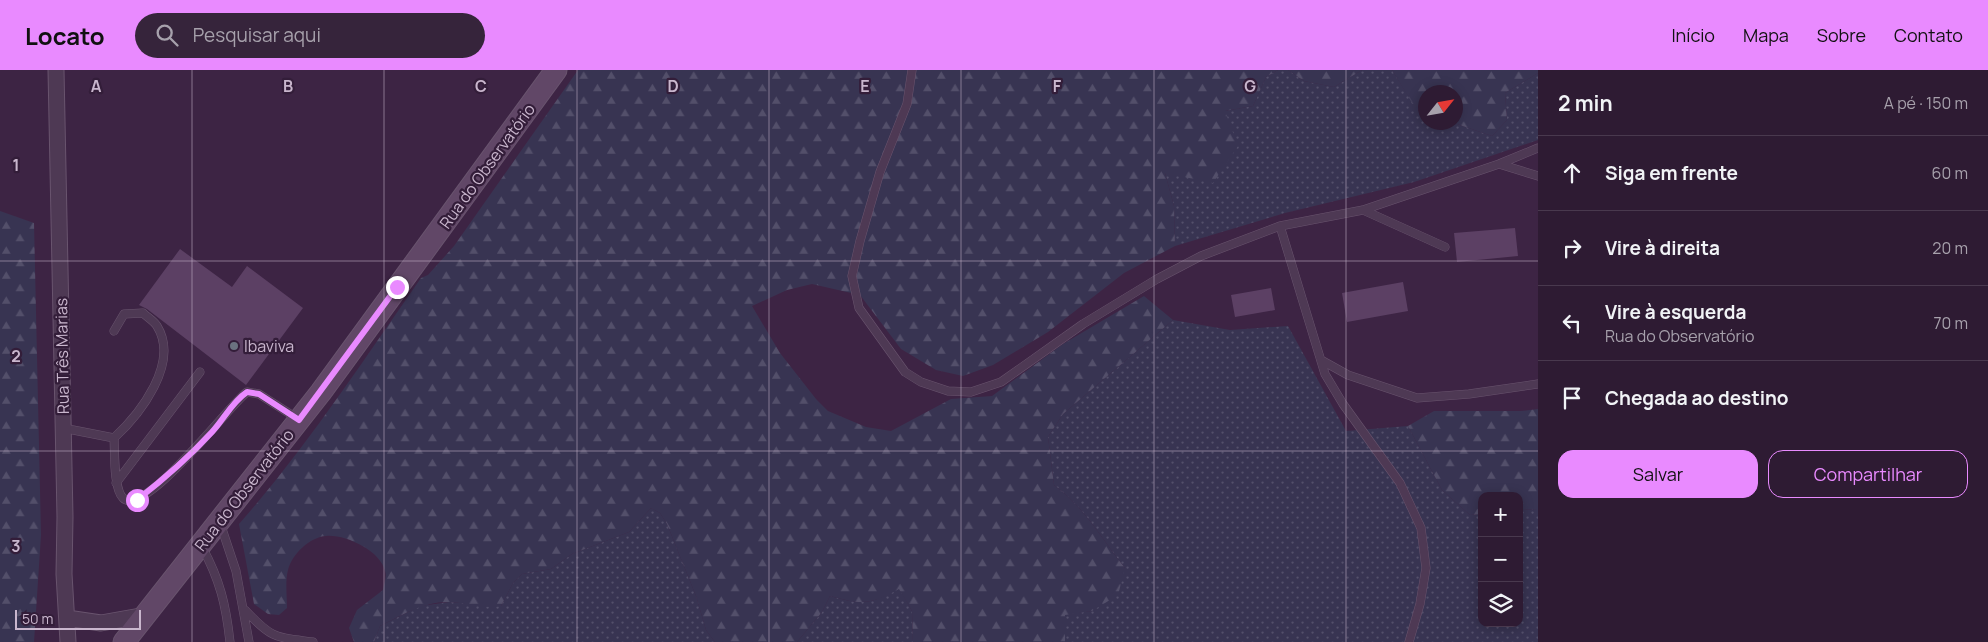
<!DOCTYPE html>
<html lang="pt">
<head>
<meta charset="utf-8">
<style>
	body { margin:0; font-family:Manrope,sans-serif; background:#36243b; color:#f1f3f6 }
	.controls { position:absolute; right:15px; bottom:15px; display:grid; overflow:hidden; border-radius:10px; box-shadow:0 2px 12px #0003 }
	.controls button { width:45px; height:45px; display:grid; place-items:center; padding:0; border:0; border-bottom:1px solid #49394e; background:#2e1b33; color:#f1f3f6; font:25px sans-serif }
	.compass { position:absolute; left:1418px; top:15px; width:45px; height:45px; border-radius:50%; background:#2e1b33; box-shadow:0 2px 12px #0003; rotate:59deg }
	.scale { position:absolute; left:15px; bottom:12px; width:126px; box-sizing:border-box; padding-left:5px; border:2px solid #c9b6cd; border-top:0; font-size:14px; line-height:18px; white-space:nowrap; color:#c9b6cd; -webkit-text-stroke:4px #331d39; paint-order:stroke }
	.stop { position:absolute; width:15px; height:15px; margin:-11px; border:4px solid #e98aff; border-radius:50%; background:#fff }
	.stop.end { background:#e98aff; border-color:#fff; box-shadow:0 1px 5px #0008 }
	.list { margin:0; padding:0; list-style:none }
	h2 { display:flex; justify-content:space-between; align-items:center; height:65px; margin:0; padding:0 20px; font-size:21px }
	h2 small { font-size:16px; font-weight:400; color:#a7a1ac }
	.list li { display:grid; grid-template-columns:32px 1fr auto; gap:15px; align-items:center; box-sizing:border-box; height:75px; padding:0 20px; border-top:1px solid #49394e }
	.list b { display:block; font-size:19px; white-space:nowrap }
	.list p { margin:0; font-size:16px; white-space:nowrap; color:#a7a1ac }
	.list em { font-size:16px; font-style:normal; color:#a7a1ac }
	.actions { display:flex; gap:10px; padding:15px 20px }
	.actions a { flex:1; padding:11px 0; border:1px solid #e98aff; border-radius:15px; text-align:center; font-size:18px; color:#e98aff }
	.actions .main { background:#e98aff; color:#111 }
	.icon { flex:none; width:28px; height:28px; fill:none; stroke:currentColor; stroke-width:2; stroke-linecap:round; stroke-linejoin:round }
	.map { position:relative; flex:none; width:1538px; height:572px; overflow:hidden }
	header { display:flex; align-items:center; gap:30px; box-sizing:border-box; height:70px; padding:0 25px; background:#e98aff; color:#111 }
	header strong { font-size:24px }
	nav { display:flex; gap:28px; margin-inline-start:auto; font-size:18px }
	.search { width:350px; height:45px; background:#36243b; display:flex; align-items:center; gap:12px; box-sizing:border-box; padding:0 18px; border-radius:28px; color:#a7a1ac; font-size:19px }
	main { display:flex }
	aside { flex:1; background:#2e1b33 }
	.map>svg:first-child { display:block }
	.grass { fill:url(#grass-dots) }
	.forest { fill:url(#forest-firs) }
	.building { fill:#5c4064 }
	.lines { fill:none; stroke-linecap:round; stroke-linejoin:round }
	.lane-casing { stroke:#69546e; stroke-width:9 }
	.street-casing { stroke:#69546e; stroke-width:17 }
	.secondary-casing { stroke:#69546e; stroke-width:23 }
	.lane { stroke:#4e3954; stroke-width:8 }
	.street { stroke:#4e3954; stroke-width:15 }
	.secondary { stroke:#614767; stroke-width:21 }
	.route { stroke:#e98aff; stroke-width:6 }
	.grid { fill:none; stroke:#c9b6cd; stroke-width:1; stroke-opacity:0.55 }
	.worship-dot { fill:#6b7280; stroke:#331d39; stroke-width:2 }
	.labels { text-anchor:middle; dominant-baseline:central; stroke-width:4.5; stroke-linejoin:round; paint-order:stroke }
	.street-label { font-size:16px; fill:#c9b6cd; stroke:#331d39 }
	.poi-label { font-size:16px; fill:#c9b6cd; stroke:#331d39; text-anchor:start }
	.grid-label { font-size:16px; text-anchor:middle; font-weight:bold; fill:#c9b6cd; stroke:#331d39; stroke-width:4.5; stroke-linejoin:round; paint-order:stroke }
</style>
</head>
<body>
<header>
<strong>Locato</strong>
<div class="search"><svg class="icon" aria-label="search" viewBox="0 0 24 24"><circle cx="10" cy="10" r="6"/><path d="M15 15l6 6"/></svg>Pesquisar aqui</div>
<nav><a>Início</a><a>Mapa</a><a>Sobre</a><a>Contato</a></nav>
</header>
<main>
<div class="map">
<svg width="1538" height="572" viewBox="0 0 1538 572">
	<defs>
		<pattern id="grass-dots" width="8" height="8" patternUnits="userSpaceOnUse" patternTransform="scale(1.25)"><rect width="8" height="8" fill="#383452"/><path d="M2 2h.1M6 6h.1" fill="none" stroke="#534f6a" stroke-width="1.8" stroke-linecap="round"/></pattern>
		<pattern id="forest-firs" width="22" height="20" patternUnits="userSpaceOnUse" patternTransform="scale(1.25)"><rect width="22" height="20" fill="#383452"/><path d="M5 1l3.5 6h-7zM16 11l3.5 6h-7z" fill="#534f6a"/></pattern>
	</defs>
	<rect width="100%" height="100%" fill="#3d2444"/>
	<path class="grass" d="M 1278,0 L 1288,0 L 1304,11 L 1334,17 L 1362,0 L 1392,0 L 1416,38 L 1425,42 L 1426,52 L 1454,53 L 1492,66 L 1507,50 L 1505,23 L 1538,3 L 1538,70 L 1414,112 L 1285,143 L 1175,176 L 1174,136 L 1165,103 L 1225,41 L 1253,36 L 1266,7 Z
		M 1173,250 L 1230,260 L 1288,256 L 1346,361 L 1408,356 L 1442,420 L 1470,445 L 1482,444 L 1482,553 L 1519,553 L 1519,440 L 1538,439 L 1538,572 L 1065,572 L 1065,544 L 1092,541 L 1125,498 C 1100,467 1087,440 1054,415 L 1048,367 L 1063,344 Z
		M 651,438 L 660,443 L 667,454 L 696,526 L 706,560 L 715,572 L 374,572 L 380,556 L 420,536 L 449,532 L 501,536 L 513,513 L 522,504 L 551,499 L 572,484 L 629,462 Z
		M 899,518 L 912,541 L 913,572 L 797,572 L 822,542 L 830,526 C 862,535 870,535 899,518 Z"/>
	<path class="forest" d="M 578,0 L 1278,0 L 1266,7 L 1253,36 L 1225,41 L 1238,76 L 1213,113 L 1165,103 L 1174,136 L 1175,176 L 1124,203 L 1048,262 L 993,295 L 963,306 L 936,300 L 901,279 L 860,225 L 812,214 L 787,220 L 752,236 L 780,283 L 816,329 L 828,341 L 866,357 L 891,361 L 951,329 L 992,326 L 1063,274 L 1144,226 L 1173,250 L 1063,344 L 1048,367 L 1054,415 C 1087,440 1100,467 1125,498 L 1118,525 L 1092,541 L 1065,545 L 1065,572 L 913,572 L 912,541 L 899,519 C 870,535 862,535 830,526 L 822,542 L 797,572 L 715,572 L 706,560 L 696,526 L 667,454 L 660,443 L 651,438 L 629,462 L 572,484 L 551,499 L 522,504 L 513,513 L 501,536 C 483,539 468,533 450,532 C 425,531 402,545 380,556 L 374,572 L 354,572 L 349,558 L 357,540 L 383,520 C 384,514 387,506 385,501 C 381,481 345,464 326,466 C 310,467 292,484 288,500 C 285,511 287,527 287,538 L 279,545 L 268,544 L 254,534 L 239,454 C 307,377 362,292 421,208 L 428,205 L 454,176 Z
		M 1288,0 L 1362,0 L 1334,17 L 1304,11 Z
		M 1392,0 L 1538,0 L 1538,3 L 1505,23 L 1507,50 L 1492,66 L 1454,53 L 1456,22 L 1426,22 L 1425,42 L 1416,39 Z
		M 0,141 L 34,153 L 41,465 L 34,572 L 0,572 Z
		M 1538,339 L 1538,439 L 1519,440 L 1519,426 L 1482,426 L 1482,444 L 1470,445 L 1442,420 L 1408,356 L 1434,341 L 1521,341 Z"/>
	<path class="building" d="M 1515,158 L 1518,186 L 1457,192 L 1454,163 Z
		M 180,179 L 232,217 L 247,196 L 303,238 L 246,315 L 147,239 L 139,235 Z
		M 1403,212 L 1408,241 L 1347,252 L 1342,223 Z
		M 1271,218 L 1275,240 L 1235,247 L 1231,225 Z"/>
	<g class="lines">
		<g class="lane-casing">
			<path id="lane" d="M 912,0 L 907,34 L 880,102 L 860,171 L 852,206 L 859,238 L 905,302 L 921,312 L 948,321 L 971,322 L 1001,312 L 1083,254 L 1157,209 L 1201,186 L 1280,156 L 1363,140 L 1499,94 L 1538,78
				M 1499,94 L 1538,106
				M 1363,140 L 1445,177
				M 1280,156 L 1325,304 L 1343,334 L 1400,413 L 1421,458 L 1426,498 L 1420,534 L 1409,572
				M 1321,290 L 1348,305 L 1417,328 L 1469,324 L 1538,314
				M 63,358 L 114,368 C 115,381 113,418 123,428 C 144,449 230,334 247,322 L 259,324 L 298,349
				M 114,368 C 140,344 180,293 157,256 C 154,251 147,247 143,243 L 124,244 L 114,261
				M 116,413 L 200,302
				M 220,453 L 236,501 L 249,572
				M 202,477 C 220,510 226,535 230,572
				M 245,540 C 272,569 275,567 313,572"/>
		</g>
		<g class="street-casing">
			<path id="street" d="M 56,0 L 65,447 L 64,504 L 68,572
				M 67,548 L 101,553 L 146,545"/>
		</g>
		<g class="secondary-casing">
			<path id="secondary" d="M 124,572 L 321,322 L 556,0"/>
		</g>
		<use href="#lane" class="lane"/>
		<use href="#street" class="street"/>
		<use href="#secondary" class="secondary"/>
	</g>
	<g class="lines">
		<path class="route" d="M 137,430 C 164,409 189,387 212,362 C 224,349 232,332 247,322 L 259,324 L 299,350 L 397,217"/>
	</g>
	<path class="grid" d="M 192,0 L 192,572M 384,0 L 384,572M 577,0 L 577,572M 769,0 L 769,572M 961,0 L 961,572M 1154,0 L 1154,572M 1346,0 L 1346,572M 0,191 L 1538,191M 0,381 L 1538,381"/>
	<circle class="worship-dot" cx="234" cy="276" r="5"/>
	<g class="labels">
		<g class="street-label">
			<text transform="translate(487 96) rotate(-54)">Rua do Observatório</text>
			<text transform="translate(62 286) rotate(-91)">Rua Três Marias</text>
			<text transform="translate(244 420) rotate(-52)">Rua do Observatório</text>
		</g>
		<g class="poi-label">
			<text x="244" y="276">Ibaviva</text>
		</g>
	</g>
	<g class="grid-label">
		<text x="96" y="22">A</text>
		<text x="288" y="22">B</text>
		<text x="481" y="22">C</text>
		<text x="673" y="22">D</text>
		<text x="865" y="22">E</text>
		<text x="1057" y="22">F</text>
		<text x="1250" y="22">G</text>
		<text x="16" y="101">1</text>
		<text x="16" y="292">2</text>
		<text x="16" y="482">3</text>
	</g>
</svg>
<div class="controls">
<button>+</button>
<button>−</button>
<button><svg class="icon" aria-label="layers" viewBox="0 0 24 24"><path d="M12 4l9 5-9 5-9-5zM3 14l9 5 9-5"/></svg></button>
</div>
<svg class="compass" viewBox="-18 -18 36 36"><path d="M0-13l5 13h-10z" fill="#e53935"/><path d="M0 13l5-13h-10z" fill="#a7a1ac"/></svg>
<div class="scale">50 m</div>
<div class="stop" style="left:137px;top:430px"></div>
<div class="stop end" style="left:397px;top:217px"></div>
</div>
<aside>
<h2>2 min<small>A pé · 150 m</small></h2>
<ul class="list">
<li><svg class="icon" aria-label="ahead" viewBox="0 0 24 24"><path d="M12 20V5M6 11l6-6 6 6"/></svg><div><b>Siga em frente</b></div><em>60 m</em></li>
<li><svg class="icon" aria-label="right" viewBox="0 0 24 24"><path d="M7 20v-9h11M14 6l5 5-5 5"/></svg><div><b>Vire à direita</b></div><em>20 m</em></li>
<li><svg class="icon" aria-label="left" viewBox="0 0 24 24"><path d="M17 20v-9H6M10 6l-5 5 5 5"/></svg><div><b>Vire à esquerda</b><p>Rua do Observatório</p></div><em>70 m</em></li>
<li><svg class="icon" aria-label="arrive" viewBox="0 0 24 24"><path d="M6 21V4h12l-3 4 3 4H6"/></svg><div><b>Chegada ao destino</b></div></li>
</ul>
<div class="actions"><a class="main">Salvar</a><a>Compartilhar</a></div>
</aside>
</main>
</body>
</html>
